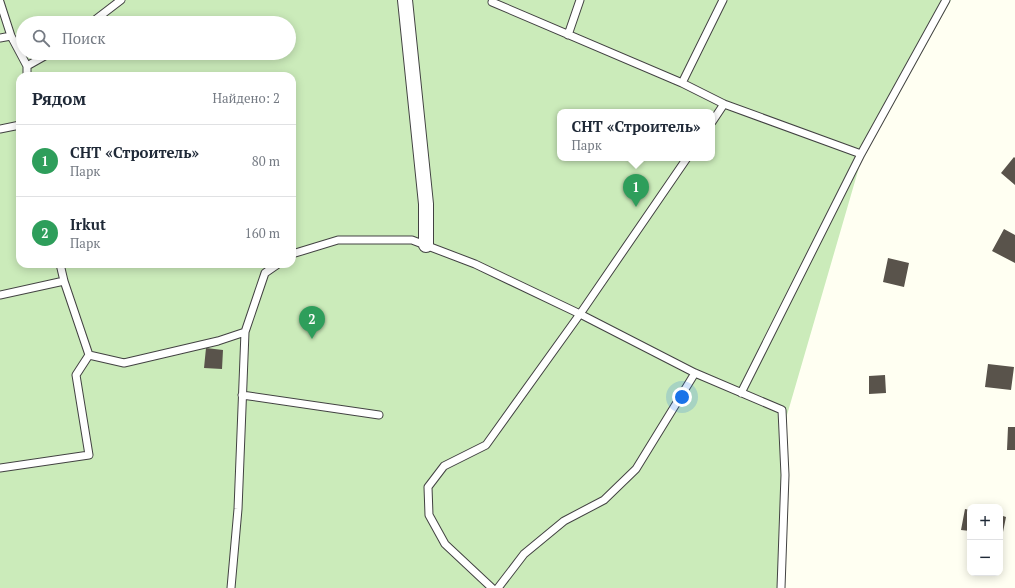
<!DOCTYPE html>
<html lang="ru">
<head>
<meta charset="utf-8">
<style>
	body { margin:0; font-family:"PT Serif",serif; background:#f6f6f7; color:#1f2937 }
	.controls { position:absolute; right:12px; bottom:12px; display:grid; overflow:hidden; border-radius:8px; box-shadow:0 2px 10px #0003 }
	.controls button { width:36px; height:36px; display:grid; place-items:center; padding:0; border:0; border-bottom:1px solid #e0e1e3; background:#fff; color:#1f2937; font:20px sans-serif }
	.you { position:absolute; left:682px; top:397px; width:14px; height:14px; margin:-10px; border:3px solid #fff; border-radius:50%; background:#1a73e8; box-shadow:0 0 0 6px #1a73e833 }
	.badge { display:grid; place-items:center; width:26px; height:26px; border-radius:50%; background:#c43823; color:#fff; font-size:13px; font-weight:700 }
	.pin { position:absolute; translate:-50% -33px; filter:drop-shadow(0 1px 2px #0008) }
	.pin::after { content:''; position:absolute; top:21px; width:14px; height:12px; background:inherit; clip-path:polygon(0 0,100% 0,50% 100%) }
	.popup { position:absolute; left:557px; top:109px; width:158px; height:52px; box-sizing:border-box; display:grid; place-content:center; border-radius:8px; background:#fff; filter:drop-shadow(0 1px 3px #0005); font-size:13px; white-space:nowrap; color:#747a83 }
	.popup b { font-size:15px; color:#1f2937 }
	.popup::after { content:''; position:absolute; left:50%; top:100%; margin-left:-8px; border:8px solid transparent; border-top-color:#fff }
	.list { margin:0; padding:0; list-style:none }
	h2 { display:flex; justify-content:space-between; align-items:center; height:52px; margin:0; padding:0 16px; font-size:17px }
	h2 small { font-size:13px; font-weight:400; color:#747a83 }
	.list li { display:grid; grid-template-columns:26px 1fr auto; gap:12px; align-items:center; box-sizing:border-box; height:72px; padding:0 16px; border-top:1px solid #e0e1e3 }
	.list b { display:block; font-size:15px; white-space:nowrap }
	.list p { margin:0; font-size:13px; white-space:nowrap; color:#747a83 }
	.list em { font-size:13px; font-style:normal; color:#747a83 }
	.icon { flex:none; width:22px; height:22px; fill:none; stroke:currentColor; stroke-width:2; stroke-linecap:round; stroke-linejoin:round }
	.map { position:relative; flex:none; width:1015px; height:588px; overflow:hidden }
	.search { position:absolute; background:#fff; box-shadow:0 2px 10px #0003; left:16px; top:16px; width:280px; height:44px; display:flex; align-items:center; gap:10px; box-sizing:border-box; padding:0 14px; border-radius:22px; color:#747a83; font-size:15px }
	.panel { position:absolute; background:#fff; box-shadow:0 2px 10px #0003; left:16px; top:72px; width:280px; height:196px; border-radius:12px }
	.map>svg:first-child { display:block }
	.green { fill:#cbebba; fill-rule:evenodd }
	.building { fill:#59534b }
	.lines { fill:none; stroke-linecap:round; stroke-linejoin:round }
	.service-casing { stroke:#424242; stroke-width:9 }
	.minor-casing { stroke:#424242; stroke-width:16 }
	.service { stroke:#fff; stroke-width:7 }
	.minor { stroke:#fff; stroke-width:14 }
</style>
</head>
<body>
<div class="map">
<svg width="1015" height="588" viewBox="0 0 1015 588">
	<rect width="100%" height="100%" fill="#fffff2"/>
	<path class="green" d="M 0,0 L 951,0 L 860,164 L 787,415 L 781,588 L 0,588 ZM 23,23 L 289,23 L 289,53 L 23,53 ZM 20,76 L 292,76 L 292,264 L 20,264 ZM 560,112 L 712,112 L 712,158 L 560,158 Z"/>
	<path class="building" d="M 1014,157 L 1015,158 L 1015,185 L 1001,173 Z
		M 1004,229 L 1015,235 L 1015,263 L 992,251 Z
		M 888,258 L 909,263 L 904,287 L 883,282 Z
		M 206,348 L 223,350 L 222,369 L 204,368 Z
		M 988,364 L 1014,367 L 1011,390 L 985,387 Z
		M 885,375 L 886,393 L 869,394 L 869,376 Z
		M 1008,427 L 1015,427 L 1015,450 L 1007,450 Z
		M 965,509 L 970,510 L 970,531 L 961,530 Z
		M 1000,515 L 1006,517 L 1002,537 L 1000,537 Z"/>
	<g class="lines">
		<g class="service-casing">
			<path id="service" d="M 0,2 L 11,36 L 27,66 L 27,76
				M 492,2 L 682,83 L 724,104 L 861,154
				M 91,23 L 121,0
				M 568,35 L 580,0
				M 0,38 L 11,36
				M 27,66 L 50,53
				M 682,83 L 723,0
				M 712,122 L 724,104
				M 0,129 L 20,125
				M 292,254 L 338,240 L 412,240 L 475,264 L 580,314 L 695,373 L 782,410 L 785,475 L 781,588
				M 60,264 L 64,281 L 89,355 L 124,363 L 218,341 L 245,332
				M 0,295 L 64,281
				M 741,393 L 861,154 L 946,0
				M 242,395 L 379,415
				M 0,468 L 89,455 L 76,375 L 89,355
				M 231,588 L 238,509 L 245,332 L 265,273 L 278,264
				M 492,588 L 445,544 L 429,515 L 428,487 L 444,466 L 486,445 L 580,314 L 687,158
				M 498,588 L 524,554 L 564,521 L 604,500 L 636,469 L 695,373"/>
		</g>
		<g class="minor-casing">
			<path id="minor" d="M 405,0 L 426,204 L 426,245"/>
		</g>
		<use href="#service" class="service"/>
		<use href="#minor" class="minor"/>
	</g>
</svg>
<div class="controls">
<button>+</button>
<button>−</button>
</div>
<div class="you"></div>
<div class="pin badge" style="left:636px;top:207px;background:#2e9e5b">1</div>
<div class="popup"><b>СНТ «Строитель»</b>Парк</div>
<div class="pin badge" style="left:312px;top:339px;background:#2e9e5b">2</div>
<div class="search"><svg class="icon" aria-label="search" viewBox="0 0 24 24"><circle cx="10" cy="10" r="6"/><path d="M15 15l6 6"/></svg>Поиск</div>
<section class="panel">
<h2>Рядом<small>Найдено: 2</small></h2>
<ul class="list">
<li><span class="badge" style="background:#2e9e5b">1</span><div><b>СНТ «Строитель»</b><p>Парк</p></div><em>80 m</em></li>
<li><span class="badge" style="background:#2e9e5b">2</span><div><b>Irkut</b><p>Парк</p></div><em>160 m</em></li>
</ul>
</section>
</div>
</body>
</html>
